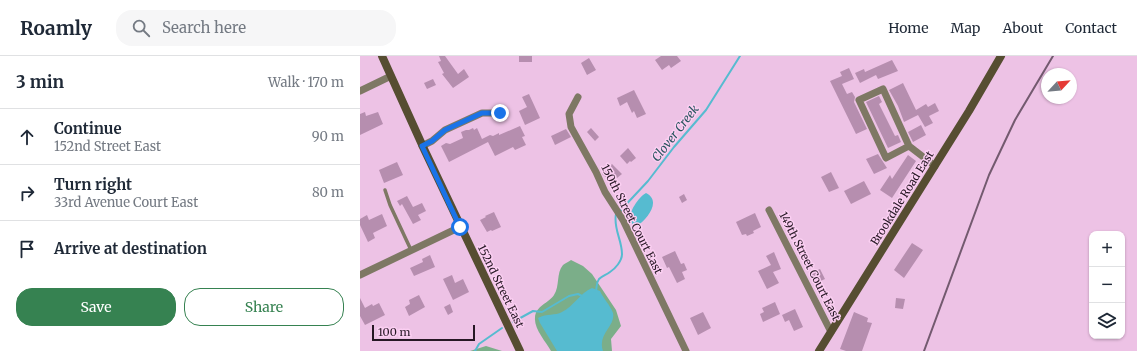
<!DOCTYPE html>
<html lang="en">
<head>
<meta charset="utf-8">
<style>
	body { margin:0; font-family:Merriweather,serif; background:#f6f6f7; color:#1f2937 }
	.controls { position:absolute; right:12px; bottom:12px; display:grid; overflow:hidden; border-radius:8px; box-shadow:0 1px 3px #0004 }
	.controls button { width:36px; height:36px; display:grid; place-items:center; padding:0; border:0; border-bottom:1px solid #e0e1e3; background:#fff; color:#1f2937; font:20px sans-serif }
	.compass { position:absolute; left:681px; top:12px; width:36px; height:36px; border-radius:50%; background:#fff; box-shadow:0 1px 3px #0004; rotate:64deg }
	.scale { position:absolute; left:12px; bottom:10px; width:103px; box-sizing:border-box; padding-left:4px; border:2px solid #261724; border-top:0; font-size:11px; line-height:14px; white-space:nowrap; color:#261724; -webkit-text-stroke:3px #fbcff2; paint-order:stroke }
	.stop { position:absolute; width:12px; height:12px; margin:-9px; border:3px solid #1a73e8; border-radius:50%; background:#fff }
	.stop.end { background:#1a73e8; border-color:#fff; box-shadow:0 1px 4px #0008 }
	.list { margin:0; padding:0; list-style:none }
	h2 { display:flex; justify-content:space-between; align-items:center; height:52px; margin:0; padding:0 16px; font-size:17px }
	h2 small { font-size:13px; font-weight:400; color:#747a83 }
	.list li { display:grid; grid-template-columns:26px 1fr auto; gap:12px; align-items:center; box-sizing:border-box; height:56px; padding:0 16px; border-top:1px solid #e0e1e3 }
	.list b { display:block; font-size:15px; white-space:nowrap }
	.list p { margin:0; font-size:13px; white-space:nowrap; color:#747a83 }
	.list em { font-size:13px; font-style:normal; color:#747a83 }
	.actions { display:flex; gap:8px; padding:12px 16px }
	.actions a { flex:1; padding:9px 0; border:1px solid #368251; border-radius:16px; text-align:center; font-size:14px; color:#368251 }
	.actions .main { background:#368251; color:#fff }
	.icon { flex:none; width:22px; height:22px; fill:none; stroke:currentColor; stroke-width:2; stroke-linecap:round; stroke-linejoin:round }
	.map { position:relative; flex:none; width:777px; height:295px; overflow:hidden }
	header { display:flex; align-items:center; gap:24px; box-sizing:border-box; height:56px; padding:0 20px; background:#fff; border-bottom:1px solid #e0e1e3 }
	header strong { font-size:19px }
	nav { display:flex; gap:22px; margin-inline-start:auto; font-size:14px }
	.search { width:280px; height:36px; background:#f6f6f7; display:flex; align-items:center; gap:10px; box-sizing:border-box; padding:0 14px; border-radius:16px; color:#747a83; font-size:15px }
	main { display:flex }
	aside { flex:1; background:#fff }
	.map>svg:first-child { display:block }
	.green { fill:#7bae89 }
	.water { fill:#56bbd0 }
	.lines { fill:none; stroke-linecap:round; stroke-linejoin:round }
	.stream { stroke:#56bbd0; stroke-width:2 }
	.building { fill:#b68eaf }
	.service { stroke:#7e7864; stroke-width:3.5 }
	.minor { stroke:#7e7864; stroke-width:7 }
	.secondary { stroke:#564d31; stroke-width:8 }
	.rail { stroke:#735a6f; stroke-width:2 }
	.route { stroke:#1a73e8; stroke-width:5 }
	.labels { text-anchor:middle; dominant-baseline:central; stroke-width:3; stroke-linejoin:round; paint-order:stroke }
	.street-label { font-size:11px; fill:#261724; stroke:#fbcff2 }
	.water-label { font-size:12px; font-style:italic; fill:#27545d; stroke:#fbcff2 }
</style>
</head>
<body>
<header>
<strong>Roamly</strong>
<div class="search"><svg class="icon" aria-label="search" viewBox="0 0 24 24"><circle cx="10" cy="10" r="6"/><path d="M15 15l6 6"/></svg>Search here</div>
<nav><a>Home</a><a>Map</a><a>About</a><a>Contact</a></nav>
</header>
<main>
<aside>
<h2>3 min<small>Walk · 170 m</small></h2>
<ul class="list">
<li><svg class="icon" aria-label="ahead" viewBox="0 0 24 24"><path d="M12 20V5M6 11l6-6 6 6"/></svg><div><b>Continue</b><p>152nd Street East</p></div><em>90 m</em></li>
<li><svg class="icon" aria-label="right" viewBox="0 0 24 24"><path d="M7 20v-9h11M14 6l5 5-5 5"/></svg><div><b>Turn right</b><p>33rd Avenue Court East</p></div><em>80 m</em></li>
<li><svg class="icon" aria-label="arrive" viewBox="0 0 24 24"><path d="M6 21V4h12l-3 4 3 4H6"/></svg><div><b>Arrive at destination</b></div></li>
</ul>
<div class="actions"><a class="main">Save</a><a>Share</a></div>
</aside>
<div class="map">
<svg width="777" height="295" viewBox="0 0 777 295">
	<rect width="100%" height="100%" fill="#edc2e5"/>
	<path class="green" d="M 211,204 L 223,210 L 232,218 L 256,254 L 261,270 L 251,283 L 252,295 L 191,295 C 186,286 174,273 175,262 C 175,250 189,247 194,239 C 200,230 196,217 203,209 C 205,207 209,206 211,204 Z
		M 126,290 L 142,295 L 110,295 Z"/>
	<path class="water" d="M 286,137 C 302,145 287,163 277,170 C 260,167 278,141 286,137 Z
		M 232,232 L 240,235 C 243,242 250,249 253,257 C 256,270 237,278 243,295 L 197,295 L 180,267 L 178,262 C 187,257 195,260 202,256 C 214,250 220,237 232,232 Z"/>
	<g class="lines">
		<path class="stream" d="M 260,155 L 288,125 L 314,91 L 346,54 L 380,0
			M 236,235 C 237,231 236,227 239,223 C 242,220 246,219 250,216 C 255,213 262,205 262,198 C 262,184 253,172 256,158
			M 153,266 L 173,255 L 182,256 L 209,240 L 218,238 L 222,240
			M 115,295 L 119,288 L 142,272"/>
	</g>
	<path class="building" d="M 79,0 L 85,0 L 98,18 L 104,13 L 109,21 L 93,32 L 82,18 L 84,17 L 78,6 L 81,5 Z
		M 159,0 L 172,0 L 172,6 L 159,6 Z
		M 301,0 L 317,0 L 321,5 L 311,12 L 309,9 L 302,14 L 295,4 Z
		M 229,2 L 236,14 L 227,19 L 221,7 Z
		M 532,4 L 538,15 L 518,23 L 516,19 L 500,27 L 495,17 L 504,13 L 505,16 Z
		M 489,12 L 494,23 L 482,28 L 487,38 L 492,36 L 495,41 L 494,46 L 507,73 L 496,78 L 470,25 L 482,20 L 480,16 Z
		M 73,23 L 76,29 L 67,33 L 64,27 Z
		M 543,27 L 556,54 L 566,48 L 568,51 L 575,47 L 579,55 L 569,60 L 573,67 L 565,71 L 558,59 L 544,66 L 538,50 L 529,34 Z
		M 274,34 L 286,58 L 277,62 L 274,55 L 272,57 L 267,46 L 260,50 L 257,42 Z
		M 169,38 L 180,62 L 165,69 L 159,55 L 167,51 L 162,41 Z
		M 519,40 L 522,46 L 519,48 L 535,80 L 538,79 L 541,86 L 528,92 L 506,46 Z
		M 5,56 L 6,60 L 18,56 L 23,68 L 0,79 L 0,58 Z
		M 561,69 L 566,79 L 553,86 L 548,76 Z
		M 160,70 L 165,80 L 162,81 L 166,89 L 155,94 L 153,91 L 135,100 L 128,86 L 89,106 L 81,90 L 86,87 L 90,88 L 103,82 L 101,76 L 106,74 L 109,74 L 113,72 L 114,74 L 117,72 L 122,83 L 130,79 L 133,80 L 139,77 L 139,79 Z
		M 231,72 L 239,81 L 235,85 L 227,76 Z
		M 206,73 L 211,81 L 195,89 L 191,80 Z
		M 268,92 L 276,102 L 271,106 L 270,105 L 267,108 L 260,100 Z
		M 518,98 L 527,112 L 514,118 L 506,103 Z
		M 548,99 L 556,105 L 532,142 L 520,134 L 530,119 L 532,123 Z
		M 37,106 L 43,119 L 24,127 L 19,114 Z
		M 252,108 L 262,118 L 257,122 L 252,118 L 248,123 L 242,118 Z
		M 471,116 L 479,132 L 469,136 L 461,121 Z
		M 504,125 L 511,138 L 491,148 L 484,135 Z
		M 324,138 L 327,144 L 322,147 L 319,141 Z
		M 47,140 L 53,151 L 62,147 L 66,155 L 58,159 L 61,164 L 53,168 L 42,148 L 40,150 L 37,145 Z
		M 134,156 L 141,171 L 132,175 L 131,174 L 127,176 L 120,164 L 126,161 L 125,160 Z
		M 395,157 L 401,171 L 393,175 L 394,177 L 387,180 L 386,178 L 382,179 L 376,166 Z
		M 22,158 L 27,170 L 13,177 L 15,182 L 8,186 L 0,169 L 0,163 L 7,159 L 9,164 Z
		M 552,187 L 563,194 L 544,222 L 534,214 Z
		M 315,195 L 321,208 L 324,207 L 327,214 L 322,216 L 325,223 L 317,227 L 309,211 L 307,212 L 302,201 Z
		M 414,196 L 421,213 L 413,216 L 419,227 L 407,233 L 398,215 L 411,209 L 406,200 Z
		M 70,199 L 75,211 L 54,220 L 50,212 L 63,206 L 62,203 Z
		M 460,213 L 465,223 L 456,227 L 451,217 Z
		M 92,219 L 95,227 L 103,223 L 109,236 L 93,244 L 83,223 Z
		M 59,239 L 65,251 L 49,260 L 45,251 L 50,248 L 49,244 Z
		M 0,242 L 5,252 L 12,248 L 13,250 L 19,247 L 25,259 L 5,269 L 0,260 Z
		M 536,242 L 545,243 L 543,253 L 535,252 Z
		M 415,246 L 420,258 L 403,266 L 400,258 L 404,256 L 402,252 Z
		M 90,248 L 93,256 L 88,259 L 84,251 Z
		M 435,253 L 443,271 L 434,275 L 429,264 L 425,266 L 422,259 Z
		M 343,256 L 351,272 L 338,279 L 330,262 Z
		M 494,256 L 508,262 L 507,266 L 512,267 L 502,295 L 486,295 L 480,293 Z"/>
	<g class="lines">
		<path class="service" d="M 25,134 L 30,149 L 51,194"/>
		<path class="minor" d="M 0,35 L 31,20
			M 218,41 L 209,58 L 211,71 L 236,116 L 245,136 L 263,164 L 326,295
			M 62,90 L 72,85 L 85,74 L 122,57 L 140,57
			M 549,90 L 526,102 L 499,44 L 523,33 L 549,90 L 575,110
			M 409,154 L 471,276
			M 0,219 L 100,171"/>
		<path class="secondary" d="M 22,0 L 64,93 L 160,295
			M 459,295 L 609,55 L 641,0"/>
		<path class="rail" d="M 564,295 L 629,119 L 655,64 L 693,0"/>
	</g>
	<g class="lines">
		<path class="route" d="M 100,171 L 62,90 L 72,85 L 85,74 L 122,57 L 140,57"/>
	</g>
	<g class="labels">
		<g class="street-label">
			<text transform="translate(542 142) rotate(-58)">Brookdale Road East</text>
			<text transform="translate(272 163) rotate(63)">150th Street Court East</text>
			<text transform="translate(450 210) rotate(63)">149th Street Court East</text>
			<text transform="translate(141 230) rotate(64)">152nd Street East</text>
		</g>
		<g class="water-label">
			<text transform="translate(315 77) rotate(-52)">Clover Creek</text>
		</g>
	</g>
</svg>
<div class="controls">
<button>+</button>
<button>−</button>
<button><svg class="icon" aria-label="layers" viewBox="0 0 24 24"><path d="M12 4l9 5-9 5-9-5zM3 14l9 5 9-5"/></svg></button>
</div>
<svg class="compass" viewBox="-18 -18 36 36"><path d="M0-13l5 13h-10z" fill="#e53935"/><path d="M0 13l5-13h-10z" fill="#747a83"/></svg>
<div class="scale">100 m</div>
<div class="stop" style="left:100px;top:171px"></div>
<div class="stop end" style="left:140px;top:57px"></div>
</div>
</main>
</body>
</html>
